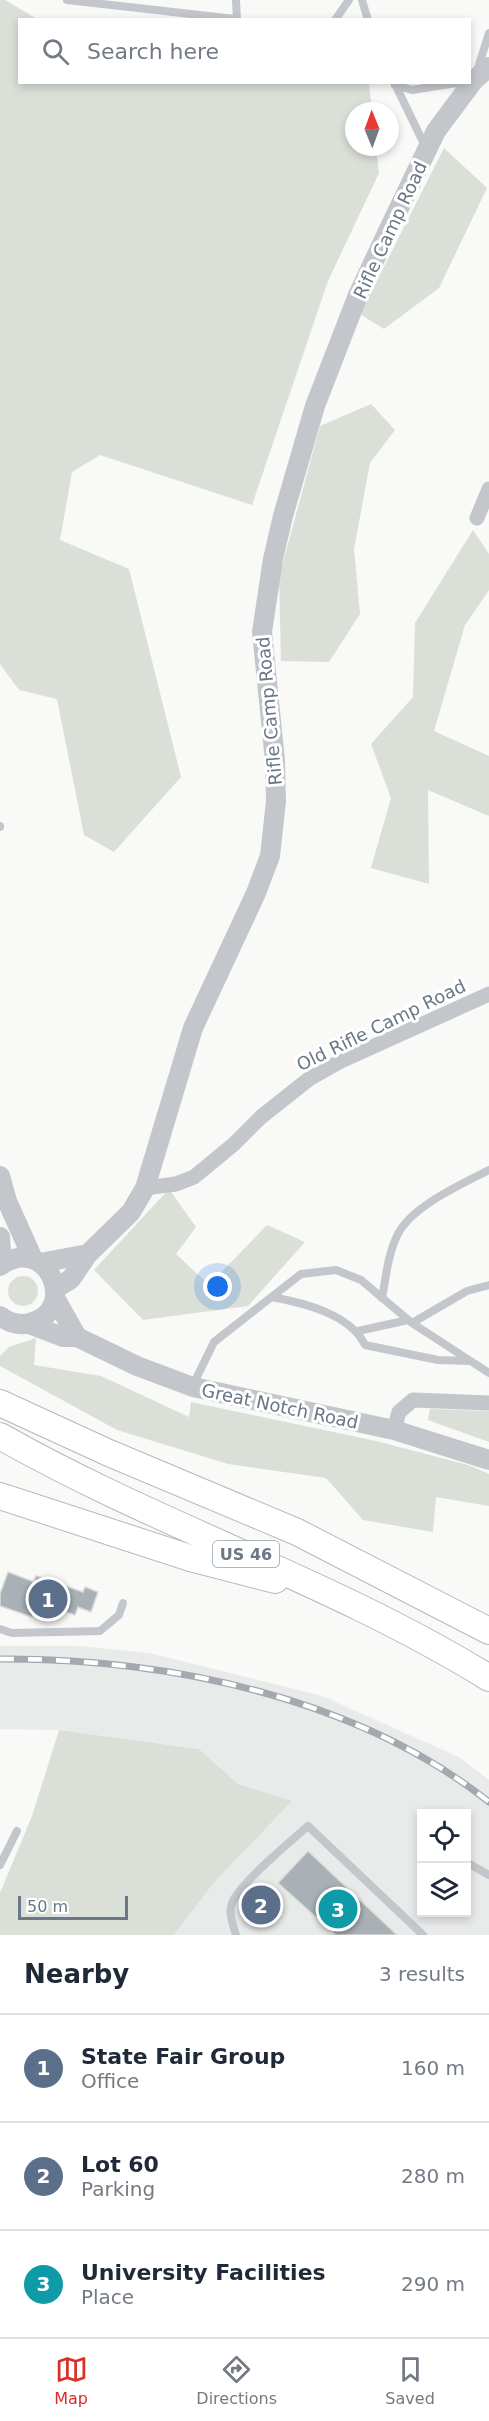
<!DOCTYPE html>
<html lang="en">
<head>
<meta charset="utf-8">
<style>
	body { margin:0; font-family:"DejaVu Sans",sans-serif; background:#f6f6f7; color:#1f2937 }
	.controls { position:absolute; right:18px; bottom:18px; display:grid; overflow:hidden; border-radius:0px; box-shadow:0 3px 9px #0003 }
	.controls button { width:54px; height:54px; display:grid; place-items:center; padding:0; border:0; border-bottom:2px solid #e0e1e3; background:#fff; color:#1f2937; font:30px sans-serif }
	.compass { position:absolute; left:345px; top:102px; width:54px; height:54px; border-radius:50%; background:#fff; box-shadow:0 3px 9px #0003; rotate:359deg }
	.scale { position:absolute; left:18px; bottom:15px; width:110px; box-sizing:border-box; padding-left:6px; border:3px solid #697786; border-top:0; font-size:16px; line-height:21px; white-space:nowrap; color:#697786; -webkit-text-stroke:4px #fff; paint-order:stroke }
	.you { position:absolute; left:218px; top:1287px; width:21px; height:21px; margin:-15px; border:4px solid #fff; border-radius:50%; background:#1a73e8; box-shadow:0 0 0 9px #1a73e833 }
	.badge { display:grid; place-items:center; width:39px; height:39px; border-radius:50%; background:#d93025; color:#fff; font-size:20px; font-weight:700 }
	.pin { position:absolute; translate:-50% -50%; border:3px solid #fff; box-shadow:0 2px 6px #0006 }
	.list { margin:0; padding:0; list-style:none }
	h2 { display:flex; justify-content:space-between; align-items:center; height:78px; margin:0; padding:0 24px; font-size:26px }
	h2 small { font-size:20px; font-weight:400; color:#747a83 }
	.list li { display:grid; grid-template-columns:39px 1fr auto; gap:18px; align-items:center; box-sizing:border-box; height:108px; padding:0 24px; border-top:2px solid #e0e1e3 }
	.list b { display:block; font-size:22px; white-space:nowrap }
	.list p { margin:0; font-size:20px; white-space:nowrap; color:#747a83 }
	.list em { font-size:20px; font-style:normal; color:#747a83 }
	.icon { flex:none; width:33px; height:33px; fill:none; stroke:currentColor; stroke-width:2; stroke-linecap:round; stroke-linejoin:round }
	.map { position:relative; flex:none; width:489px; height:1935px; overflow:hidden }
	.search { position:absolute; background:#fff; box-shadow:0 3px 9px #0003; left:18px; right:18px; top:18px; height:66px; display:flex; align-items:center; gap:15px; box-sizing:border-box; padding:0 21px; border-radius:0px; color:#747a83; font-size:22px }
	.sheet { height:402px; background:#fff }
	nav { display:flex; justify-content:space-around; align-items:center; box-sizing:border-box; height:84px; border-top:2px solid #e0e1e3; background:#fff; font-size:16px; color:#747a83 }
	nav a { display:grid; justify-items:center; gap:3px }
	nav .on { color:#d93025 }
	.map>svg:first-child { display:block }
	.built { fill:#e9ebea; fill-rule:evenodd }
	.green { fill:#dadfd8 }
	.building { fill:#a9b1b7; stroke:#dadbd9; stroke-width:1.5 }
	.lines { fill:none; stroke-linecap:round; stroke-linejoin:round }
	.trunk-casing { stroke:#b6b9bd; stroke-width:28 }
	.service { stroke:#c3c6ca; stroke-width:8 }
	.minor { stroke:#c3c6ca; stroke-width:15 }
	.tertiary { stroke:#c3c6ca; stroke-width:20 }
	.trunk { stroke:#fff; stroke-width:26 }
	.rail-casing { stroke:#a4a9af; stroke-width:7 }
	.rail { stroke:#fff; stroke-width:4.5; stroke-dasharray:14; stroke-linecap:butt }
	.labels { text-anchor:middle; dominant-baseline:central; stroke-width:6; stroke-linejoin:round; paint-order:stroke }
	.shield { fill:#fff; stroke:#96a0aa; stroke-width:1.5 }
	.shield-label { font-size:16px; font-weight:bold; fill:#697786 }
	.street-label { font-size:18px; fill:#697786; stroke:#fff }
</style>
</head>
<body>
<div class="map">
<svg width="489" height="1935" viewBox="0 0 489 1935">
	<rect width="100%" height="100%" fill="#f9f9f7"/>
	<path class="built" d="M 0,1646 L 79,1646 L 149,1653 L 322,1696 L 459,1757 L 489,1780 L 489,1935 L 174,1935 L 216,1880 L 291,1801 L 238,1784 L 199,1749 L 60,1730 L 0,1729 ZM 422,1814 L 466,1814 L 466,1912 L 422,1912 Z"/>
	<path class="green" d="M 0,0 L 5,0 L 37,19 L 20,20 L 20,82 L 369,83 L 372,111 L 354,111 L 354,147 L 376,147 L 379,173 L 328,281 L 252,505 L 100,455 L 72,472 L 60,540 L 129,569 L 181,777 L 114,852 L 84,835 L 57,699 L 19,690 L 0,664 Z
		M 444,148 L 487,188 L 439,288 L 384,329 L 360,314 Z
		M 371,404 L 395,430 L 370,463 L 354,549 L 360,614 L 329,662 L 281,661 L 279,577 L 320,426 Z
		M 473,530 L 489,554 L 489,590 L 465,625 L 434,731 L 489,756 L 489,816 L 428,790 L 429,884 L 371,868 L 391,798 L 371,744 L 413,697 L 415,623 Z
		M 169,1189 L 196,1227 L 176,1254 L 209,1285 L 267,1225 L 305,1242 L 248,1306 L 143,1320 L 94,1270 Z
		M8 1291a15 15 0 1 1 30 0a15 15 0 1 1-30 0Z
		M 36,1338 L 34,1365 L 101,1376 L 189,1417 L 191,1402 L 376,1441 L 468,1465 L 489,1474 L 489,1506 L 436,1497 L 433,1532 L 363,1520 L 326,1478 L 228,1464 L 117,1430 L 0,1366 L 0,1356 L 9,1347 Z
		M 430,1409 L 489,1411 L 489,1442 L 428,1420 Z
		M 59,1730 L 199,1749 L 238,1784 L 292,1801 L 216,1880 L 174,1935 L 0,1935 L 0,1893 L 32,1816 Z"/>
	<path class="building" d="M 8,1572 L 34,1582 L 36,1576 L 83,1592 L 85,1587 L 98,1592 L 91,1612 L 78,1607 L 75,1615 L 41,1603 L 40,1607 L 36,1606 L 32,1617 L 0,1606 L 0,1594 Z
		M 308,1851 L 397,1935 L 336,1935 L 278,1883 Z"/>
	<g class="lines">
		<g class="trunk-casing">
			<path id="trunk" d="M 0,1403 L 109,1453 L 297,1532 L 489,1631
				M 0,1436 C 158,1526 334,1582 489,1678
				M 0,1496 L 190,1558 L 275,1580"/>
		</g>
		<path class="service" d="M 67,0 L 235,19
			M 236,0 L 237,20
			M 362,0 L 368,20
			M 335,20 L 349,0
			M 477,71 L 489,33
			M 394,82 L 425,146
			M 395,85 L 412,90 L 463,82
			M 0,826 L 0,827
			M 272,1297 C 304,1303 350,1314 365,1345 L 438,1360 L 469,1361
			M 382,1298 C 386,1277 388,1253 398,1234 C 412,1206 462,1184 489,1170
			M 412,1323 L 467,1291 L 489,1285
			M 358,1331 L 408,1320
			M 193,1385 L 214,1342 L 301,1274 L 336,1270 L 361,1280 L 412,1323 L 489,1373
			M 0,1629 L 12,1633 L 100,1631 L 119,1615 L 123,1603
			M 466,1862 L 489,1875
			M 0,1865 L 17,1831
			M 236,1935 C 233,1925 228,1913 232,1903 C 239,1884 291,1841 308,1826 L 423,1935"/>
		<path class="minor" d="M 477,518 L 489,489
			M 145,1188 L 176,1184 L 194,1177 L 234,1144 L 261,1117 L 309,1079 L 339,1062 L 489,994
			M 394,1430 L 399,1412 L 413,1400 L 489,1403"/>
		<path class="tertiary" d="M 0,1176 L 7,1201 L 33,1259
			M 0,1237 L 2,1264
			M 40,1263 L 88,1254
			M 0,1266 C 46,1232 81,1310 30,1323 C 19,1326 9,1323 0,1316
			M 55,1289 L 71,1279 L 88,1254 L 131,1212 L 145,1188 L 193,1028 L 256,893 L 270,856 L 276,801 L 275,761 L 262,632 L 273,559 L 283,516 L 315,406 L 358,295 L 388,231 L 436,131 L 474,80 L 489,67
			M 55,1298 L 77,1337
			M 29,1324 L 63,1337 L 77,1337 L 137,1366 L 193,1387 L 394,1430 L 489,1460"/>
		<use href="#trunk" class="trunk"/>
		<g class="rail-casing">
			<path id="rail" d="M 0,1659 C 165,1658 357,1697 489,1802"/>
		</g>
		<use href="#rail" class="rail"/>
	</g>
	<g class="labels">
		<rect class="shield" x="213" y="1541" width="66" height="26" rx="4.5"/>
		<g class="shield-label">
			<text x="246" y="1554">US 46</text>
		</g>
		<g class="street-label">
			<text transform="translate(390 230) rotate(-65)">Rifle Camp Road</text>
			<text transform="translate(269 711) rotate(-95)">Rifle Camp Road</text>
			<text transform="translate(381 1025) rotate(-26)">Old Rifle Camp Road</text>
			<text transform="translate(280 1406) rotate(12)">Great Notch Road</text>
		</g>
	</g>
</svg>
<div class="controls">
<button><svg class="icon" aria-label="locate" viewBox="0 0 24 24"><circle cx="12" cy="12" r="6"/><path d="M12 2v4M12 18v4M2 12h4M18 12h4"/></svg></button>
<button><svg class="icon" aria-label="layers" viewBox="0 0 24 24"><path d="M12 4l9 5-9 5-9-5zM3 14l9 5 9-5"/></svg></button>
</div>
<svg class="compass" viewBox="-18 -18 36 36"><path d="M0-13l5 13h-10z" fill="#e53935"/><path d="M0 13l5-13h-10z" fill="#747a83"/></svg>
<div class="scale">50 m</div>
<div class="you"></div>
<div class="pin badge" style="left:48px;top:1599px;background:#5c6f8a">1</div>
<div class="pin badge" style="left:261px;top:1905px;background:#5c6f8a">2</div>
<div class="pin badge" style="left:338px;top:1909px;background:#0f9aa8">3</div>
<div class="search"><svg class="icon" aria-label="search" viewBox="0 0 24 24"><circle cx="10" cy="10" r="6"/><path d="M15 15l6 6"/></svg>Search here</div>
</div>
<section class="sheet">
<h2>Nearby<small>3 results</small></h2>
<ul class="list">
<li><span class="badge" style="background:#5c6f8a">1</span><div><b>State Fair Group</b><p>Office</p></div><em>160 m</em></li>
<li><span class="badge" style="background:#5c6f8a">2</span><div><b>Lot 60</b><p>Parking</p></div><em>280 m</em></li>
<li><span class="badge" style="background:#0f9aa8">3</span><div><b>University Facilities</b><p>Place</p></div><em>290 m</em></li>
</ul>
</section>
<nav>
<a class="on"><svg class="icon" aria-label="map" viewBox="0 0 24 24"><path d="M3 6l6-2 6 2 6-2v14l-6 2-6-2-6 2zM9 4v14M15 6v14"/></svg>Map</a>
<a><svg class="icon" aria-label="directions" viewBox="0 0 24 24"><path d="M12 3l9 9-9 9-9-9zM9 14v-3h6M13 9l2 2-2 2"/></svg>Directions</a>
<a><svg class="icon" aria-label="saved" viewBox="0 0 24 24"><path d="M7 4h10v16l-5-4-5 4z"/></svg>Saved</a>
</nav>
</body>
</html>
